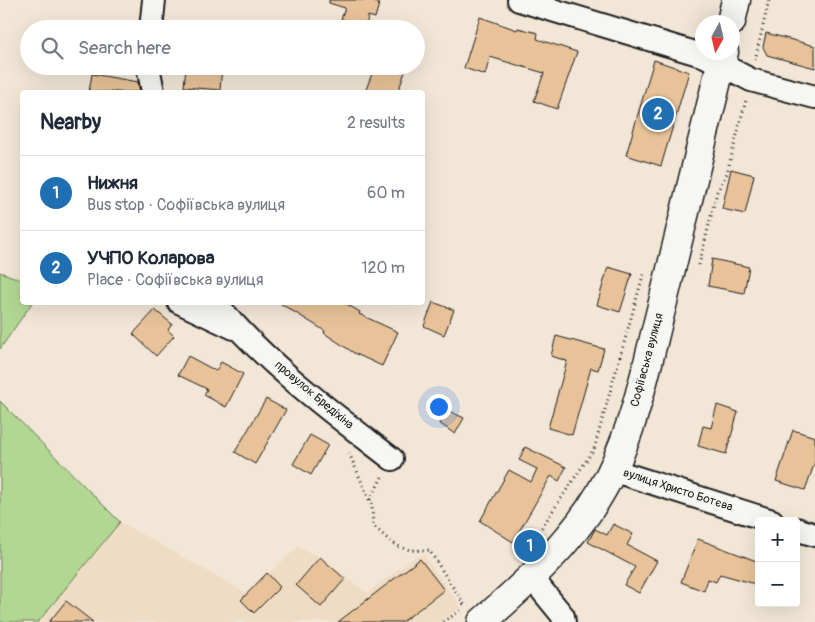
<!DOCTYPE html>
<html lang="en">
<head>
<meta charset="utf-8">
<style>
	body { margin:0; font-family:Pangolin,sans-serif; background:#f2f2f3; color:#1f2937 }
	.controls { position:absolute; right:15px; bottom:15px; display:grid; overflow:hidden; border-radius:5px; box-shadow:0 5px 20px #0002 }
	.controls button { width:45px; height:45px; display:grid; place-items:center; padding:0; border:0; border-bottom:1px solid #e0e1e3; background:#fff; color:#1f2937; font:25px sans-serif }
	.compass { position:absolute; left:695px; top:15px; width:45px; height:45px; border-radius:50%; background:#fff; box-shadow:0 5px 20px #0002; rotate:188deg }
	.you { position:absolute; left:438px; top:406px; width:18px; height:18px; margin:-12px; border:4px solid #fff; border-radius:50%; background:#1a73e8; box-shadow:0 0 0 8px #1a73e833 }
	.badge { display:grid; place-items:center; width:32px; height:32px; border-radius:50%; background:#1f6fb2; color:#fff; font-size:16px; font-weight:700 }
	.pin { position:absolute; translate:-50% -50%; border:2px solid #fff; box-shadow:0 1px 5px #0006 }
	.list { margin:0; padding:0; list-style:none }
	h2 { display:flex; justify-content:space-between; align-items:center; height:65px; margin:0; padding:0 20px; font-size:21px }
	h2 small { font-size:16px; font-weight:400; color:#747a83 }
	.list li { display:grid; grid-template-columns:32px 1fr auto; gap:15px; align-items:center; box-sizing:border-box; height:75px; padding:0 20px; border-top:1px solid #e0e1e3 }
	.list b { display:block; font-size:19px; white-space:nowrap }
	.list p { margin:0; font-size:16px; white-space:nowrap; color:#747a83 }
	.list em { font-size:16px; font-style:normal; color:#747a83 }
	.icon { flex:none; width:28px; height:28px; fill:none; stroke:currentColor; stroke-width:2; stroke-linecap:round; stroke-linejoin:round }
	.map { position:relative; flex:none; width:815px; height:622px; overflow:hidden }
	.search { position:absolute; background:#fff; box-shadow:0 5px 20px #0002; left:20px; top:20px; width:405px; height:55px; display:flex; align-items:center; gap:12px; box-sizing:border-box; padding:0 18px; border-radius:28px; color:#747a83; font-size:19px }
	.panel { position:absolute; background:#fff; box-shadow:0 5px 20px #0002; left:20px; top:90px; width:405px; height:215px; border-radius:5px }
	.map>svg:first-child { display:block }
	.built { fill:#efdcc4 }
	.green { fill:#b2d792; stroke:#677a57 }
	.building { fill:#e8c399; stroke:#1c1c1c }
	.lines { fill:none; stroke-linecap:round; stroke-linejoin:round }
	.minor-casing { stroke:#1c1c1c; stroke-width:26 }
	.primary-casing { stroke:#1c1c1c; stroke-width:31 }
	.path { stroke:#1c1c1c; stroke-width:3; stroke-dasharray:1 4; stroke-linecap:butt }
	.minor { stroke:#f6f6f2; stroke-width:22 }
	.primary { stroke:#f6f6f2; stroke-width:28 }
	.labels { text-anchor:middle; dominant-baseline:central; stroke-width:4.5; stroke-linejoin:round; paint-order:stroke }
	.street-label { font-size:12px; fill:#1c1c1c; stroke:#f6f6f2 }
</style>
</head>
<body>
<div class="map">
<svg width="815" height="622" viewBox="0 0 815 622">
	<rect width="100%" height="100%" fill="#f2e7d7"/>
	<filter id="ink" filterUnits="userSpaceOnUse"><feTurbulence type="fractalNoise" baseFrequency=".02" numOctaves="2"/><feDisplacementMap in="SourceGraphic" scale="10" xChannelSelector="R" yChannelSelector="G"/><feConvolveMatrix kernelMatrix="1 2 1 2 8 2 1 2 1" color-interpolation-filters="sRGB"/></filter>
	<g filter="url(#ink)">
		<path class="built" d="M 120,522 L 247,593 L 298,547 L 320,557 L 367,593 L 416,556 L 424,555 L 461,607 L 438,622 L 38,622 Z"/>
		<path class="green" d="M 0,272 L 22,280 L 22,302 L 32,303 L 0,349 Z
			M 0,401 L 120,522 L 38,622 L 0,622 Z"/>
		<path class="building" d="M 329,0 L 373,0 L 379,4 L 375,18 L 368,16 L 366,26 L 341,19 L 345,8 L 329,3 Z
			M 480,17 L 517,30 L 518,28 L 538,33 L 537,39 L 577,52 L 557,109 L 534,101 L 544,73 L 490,57 L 485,75 L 464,68 Z
			M 766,33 L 815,46 L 815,68 L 767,55 L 763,47 Z
			M 654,60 L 689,72 L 661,166 L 626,155 Z
			M 186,66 L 222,66 L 220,90 L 184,87 Z
			M 375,66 L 407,66 L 398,92 L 365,92 Z
			M 92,74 L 138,82 L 140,92 L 89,92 Z
			M 731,169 L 754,175 L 745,214 L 722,209 Z
			M 712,259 L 749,267 L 744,293 L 708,286 Z
			M 608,267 L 632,274 L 620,312 L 597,305 Z
			M 278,302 L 343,302 L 360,312 L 359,314 L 398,332 L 382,366 L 354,353 L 324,333 L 325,331 Z
			M 433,302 L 454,310 L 444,335 L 424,326 Z
			M 155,310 L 172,324 L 168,330 L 174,336 L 156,356 L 133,334 Z
			M 556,336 L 604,349 L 598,370 L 591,368 L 572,435 L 548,428 L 567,361 L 551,356 Z
			M 188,356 L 216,371 L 221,362 L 243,374 L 226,407 L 204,395 L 207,389 L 178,375 Z
			M 266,399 L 286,410 L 255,464 L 235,452 Z
			M 717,405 L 738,412 L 726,454 L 698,446 L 703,426 L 711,428 Z
			M 447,410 L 464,418 L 455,434 L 439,423 Z
			M 793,430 L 815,437 L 815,462 L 805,490 L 776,481 Z
			M 310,435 L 328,445 L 311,475 L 293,464 Z
			M 525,447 L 566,467 L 559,481 L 551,476 L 513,542 L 480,521 L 509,470 L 531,482 L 537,469 L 519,460 Z
			M 613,524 L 633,534 L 627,545 L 657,561 L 639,593 L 624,585 L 635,567 L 588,542 L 595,529 L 607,535 Z
			M 698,539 L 759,562 L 759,585 L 720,574 L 716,582 L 708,579 L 704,591 L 681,582 Z
			M 320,557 L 345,579 L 321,607 L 296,585 Z
			M 420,559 L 444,590 L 402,622 L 338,622 Z
			M 267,573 L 280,587 L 254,613 L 241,600 Z
			M 66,601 L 93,622 L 49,622 Z"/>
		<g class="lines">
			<g class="minor-casing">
				<path id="minor" d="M 519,0 L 705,56 L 751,80 L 815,97
					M 151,29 L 154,0
					M 148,66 L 153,92
					M 179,302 L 234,328
					M 215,302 C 265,363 330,411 392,459
					M 612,470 L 772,521
					M 796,529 L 815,535
					M 532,578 L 563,616 L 564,622"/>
			</g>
			<g class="primary-casing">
				<path id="primary" d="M 731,22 L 736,0
					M 482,622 C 525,584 569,545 599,495 C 633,439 646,368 662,306 C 683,221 703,137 724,52"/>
			</g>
			<path class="path" d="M 755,60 L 769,0
				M 699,265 L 717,192 L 727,173 L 746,100
				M 349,453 L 372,506 L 373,525 C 392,544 401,553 429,550 L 465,606
				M 370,500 L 382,477
				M 536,536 L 594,449 L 644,272
				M 443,622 L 461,610"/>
			<use href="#minor" class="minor"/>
			<use href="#primary" class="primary"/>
		</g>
	</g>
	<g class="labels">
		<g class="street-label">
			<text transform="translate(647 360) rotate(-75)">Софіївська вулиця</text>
			<text transform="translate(314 395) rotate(40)">провулок Бредіхіна</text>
			<text transform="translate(678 490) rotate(18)">вулиця Христо Ботєва</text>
		</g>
	</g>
</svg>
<div class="controls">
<button>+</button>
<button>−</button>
</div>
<svg class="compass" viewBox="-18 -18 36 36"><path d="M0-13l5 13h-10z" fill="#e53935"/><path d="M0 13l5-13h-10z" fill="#747a83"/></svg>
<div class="you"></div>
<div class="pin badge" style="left:530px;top:546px">1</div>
<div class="pin badge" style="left:658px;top:114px">2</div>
<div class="search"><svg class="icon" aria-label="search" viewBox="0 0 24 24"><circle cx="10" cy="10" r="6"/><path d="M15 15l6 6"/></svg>Search here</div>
<section class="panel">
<h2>Nearby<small>2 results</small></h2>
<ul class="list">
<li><span class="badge">1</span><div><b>Нижня</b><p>Bus stop · Софіївська вулиця</p></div><em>60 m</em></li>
<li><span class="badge">2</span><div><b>УЧПО Коларова</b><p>Place · Софіївська вулиця</p></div><em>120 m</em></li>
</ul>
</section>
</div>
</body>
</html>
